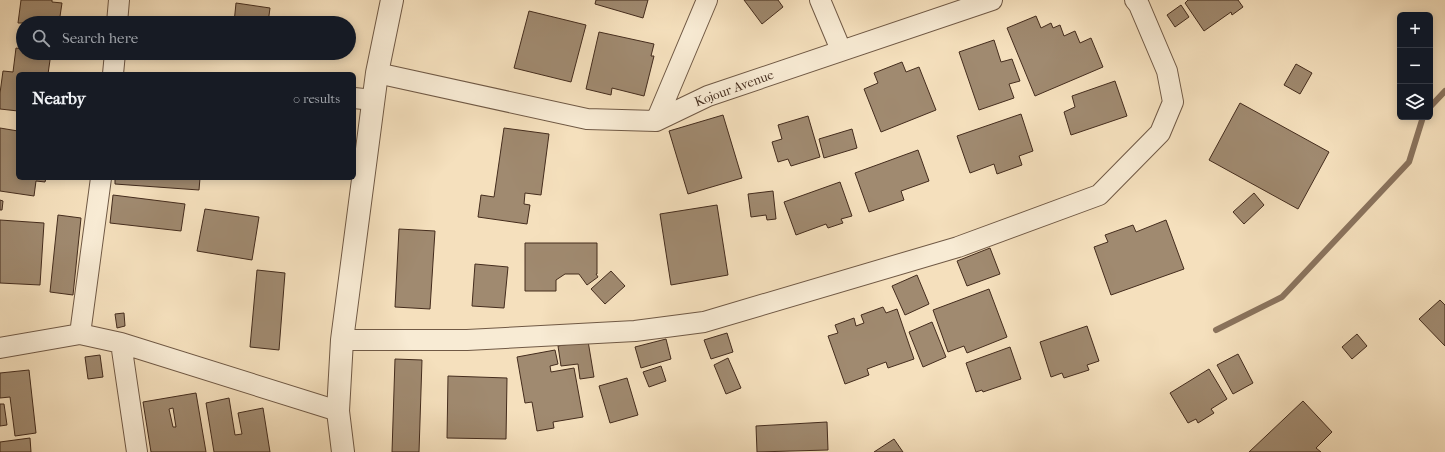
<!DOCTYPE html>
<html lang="en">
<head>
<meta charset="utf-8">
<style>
	body { margin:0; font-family:"IM FELL French Canon",serif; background:#242831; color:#f1f3f6 }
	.controls { position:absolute; right:12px; top:12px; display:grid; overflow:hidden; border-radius:6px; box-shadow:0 2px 10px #0003 }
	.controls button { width:36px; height:36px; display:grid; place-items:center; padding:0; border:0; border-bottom:1px solid #363941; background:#171b24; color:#f1f3f6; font:20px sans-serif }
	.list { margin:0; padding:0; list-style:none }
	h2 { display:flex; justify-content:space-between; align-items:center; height:52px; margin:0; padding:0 16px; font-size:17px }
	h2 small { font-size:13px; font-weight:400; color:#9ea1a6 }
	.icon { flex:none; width:22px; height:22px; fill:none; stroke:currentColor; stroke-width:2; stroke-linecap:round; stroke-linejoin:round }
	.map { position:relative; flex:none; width:1445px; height:452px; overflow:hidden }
	.search { position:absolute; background:#171b24; box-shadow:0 2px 10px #0003; left:16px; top:16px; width:340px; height:44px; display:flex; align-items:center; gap:10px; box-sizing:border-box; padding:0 14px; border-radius:22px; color:#9ea1a6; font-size:15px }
	.panel { position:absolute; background:#171b24; box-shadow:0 2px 10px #0003; left:16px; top:72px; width:340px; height:108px; border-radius:6px }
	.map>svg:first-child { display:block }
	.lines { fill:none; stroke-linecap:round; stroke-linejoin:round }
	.stream { stroke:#8a735d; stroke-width:6 }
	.building { fill:#a08a70; stroke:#442c1d; fill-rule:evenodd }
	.minor-casing { stroke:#705945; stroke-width:22 }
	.tertiary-casing { stroke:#705945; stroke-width:24 }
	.minor { stroke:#f8ebd4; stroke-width:20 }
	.tertiary { stroke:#f8ebd4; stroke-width:22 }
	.labels { text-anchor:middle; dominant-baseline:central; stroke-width:3.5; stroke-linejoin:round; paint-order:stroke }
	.street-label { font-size:13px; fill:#442c1d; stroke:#f8ebd4 }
</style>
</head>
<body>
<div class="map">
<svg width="1445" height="452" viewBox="0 0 1445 452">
	<rect width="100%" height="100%" fill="#f5e0bd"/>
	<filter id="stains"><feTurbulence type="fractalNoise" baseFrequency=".005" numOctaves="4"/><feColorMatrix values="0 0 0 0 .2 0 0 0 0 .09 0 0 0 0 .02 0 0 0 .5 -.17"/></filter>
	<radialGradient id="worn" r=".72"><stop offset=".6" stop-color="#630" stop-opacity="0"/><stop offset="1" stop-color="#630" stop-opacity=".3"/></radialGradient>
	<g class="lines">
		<path class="stream" d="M 1430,107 L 1445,91
			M 1216,330 L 1282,297 L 1409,162 L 1423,117"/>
	</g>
	<path class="building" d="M 21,0 L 52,0 L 52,2 L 62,3 L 59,23 L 18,23 Z
		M 596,0 L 648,0 L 643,18 L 595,4 Z
		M 744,0 L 778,0 L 783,7 L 762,24 Z
		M 1188,0 L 1238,0 L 1243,7 L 1232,15 L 1231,12 L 1204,31 L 1185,3 Z
		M 236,3 L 270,8 L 268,23 L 234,23 Z
		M 1181,5 L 1189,17 L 1175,27 L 1167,15 Z
		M 529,11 L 586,25 L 571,82 L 514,68 Z
		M 1036,16 L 1041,28 L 1051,23 L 1053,28 L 1060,25 L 1064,36 L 1075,31 L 1080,43 L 1091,38 L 1103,67 L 1035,96 L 1007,28 Z
		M 599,32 L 654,44 L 651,56 L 654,56 L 644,96 L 612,88 L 611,95 L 586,89 Z
		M 994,40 L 1001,62 L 1012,59 L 1020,81 L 1009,84 L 1014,98 L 979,110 L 959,52 Z
		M 16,48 L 23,49 L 23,53 L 51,53 L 48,74 L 18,74 L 18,111 L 0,109 L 0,93 L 3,71 L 13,72 Z
		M 230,53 L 264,53 L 263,59 Z
		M 902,62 L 906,72 L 919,67 L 936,110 L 881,132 L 864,89 L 878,83 L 874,73 Z
		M 1296,64 L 1312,73 L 1300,94 L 1284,85 Z
		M 1115,81 L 1127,116 L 1071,135 L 1064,112 L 1075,107 L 1072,96 Z
		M 1240,103 L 1329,152 L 1298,209 L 1209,160 Z
		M 1021,114 L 1033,151 L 1019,156 L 1022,165 L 997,174 L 994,164 L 970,173 L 957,136 Z
		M 723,115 L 742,178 L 688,194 L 669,131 Z
		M 808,116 L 820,157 L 791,166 L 788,159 L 778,162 L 772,142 L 782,139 L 778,125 Z
		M 0,128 L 18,131 L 18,178 L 46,178 L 45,182 L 36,181 L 34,196 L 0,191 Z
		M 504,128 L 549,134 L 541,195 L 525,193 L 524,204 L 530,205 L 527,224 L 478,217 L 481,195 L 494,197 Z
		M 852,129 L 857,148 L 824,158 L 819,139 Z
		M 918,150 L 929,181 L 901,191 L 904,200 L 869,212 L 855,173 Z
		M 115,178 L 200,178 L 199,190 L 115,184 Z
		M 840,182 L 852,216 L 841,219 L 843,223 L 828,228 L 826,224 L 796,235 L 784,202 Z
		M 773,191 L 776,219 L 767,220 L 766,215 L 751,217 L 748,194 Z
		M 1254,193 L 1264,205 L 1244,224 L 1233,212 Z
		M 113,195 L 185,204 L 181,231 L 110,223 Z
		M 0,200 L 3,201 L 2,210 L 0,210 Z
		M 717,205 L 728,275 L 671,285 L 660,214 Z
		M 205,209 L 259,217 L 252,260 L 197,251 Z
		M 58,215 L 81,218 L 73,295 L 50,292 Z
		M 0,220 L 44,223 L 40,285 L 0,283 Z
		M 1166,220 L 1184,269 L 1111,295 L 1094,247 L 1108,242 L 1105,235 L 1133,225 L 1136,232 Z
		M 399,229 L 435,231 L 430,309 L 395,307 Z
		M 525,243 L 597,243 L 597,274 L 596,274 L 598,277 L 587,285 L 579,274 L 565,274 L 556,280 L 556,291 L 525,291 Z
		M 990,248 L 1000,274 L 967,286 L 957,261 Z
		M 475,264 L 508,267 L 504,308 L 472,306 Z
		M 257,270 L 285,273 L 279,350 L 250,347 Z
		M 611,271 L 625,286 L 605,304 L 591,289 Z
		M 917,275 L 929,304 L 905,315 L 892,286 Z
		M 989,289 L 1007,337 L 967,353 L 964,346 L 948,352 L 933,310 Z
		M 1440,300 L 1445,305 L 1445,346 L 1419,319 Z
		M 883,307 L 886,313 L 897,309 L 914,359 L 888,368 L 886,362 L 867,369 L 869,375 L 845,384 L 828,336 L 838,333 L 835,325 L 854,318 L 856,326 L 864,323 L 861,315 Z
		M 124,313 L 125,326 L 117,328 L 115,314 Z
		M 932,322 L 946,357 L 923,367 L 909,332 Z
		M 1087,326 L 1099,361 L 1087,365 L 1089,370 L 1064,378 L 1062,373 L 1051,377 L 1040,342 Z
		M 727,333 L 733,352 L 711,359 L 704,340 Z
		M 1357,334 L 1367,346 L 1352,359 L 1342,347 Z
		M 666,339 L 671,359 L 641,368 L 635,347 Z
		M 588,341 L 594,377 L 580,379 L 578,364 L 561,366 L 558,346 Z
		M 1010,347 L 1021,379 L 983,392 L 982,390 L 976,392 L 966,363 Z
		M 555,350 L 558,364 L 550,366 L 551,372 L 574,368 L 583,417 L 553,422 L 554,428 L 537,431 L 532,402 L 525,403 L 517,357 Z
		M 1238,354 L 1253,383 L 1233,394 L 1217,365 Z
		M 100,355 L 103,377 L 88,379 L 85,357 Z
		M 728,358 L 741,388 L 726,394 L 714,365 Z
		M 395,359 L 422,360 L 419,452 L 392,452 Z
		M 661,366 L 666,381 L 649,387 L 643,372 Z
		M 1209,369 L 1227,399 L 1211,409 L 1214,413 L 1198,423 L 1196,419 L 1188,423 L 1170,393 Z
		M 29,370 L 36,433 L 15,436 L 10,397 L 0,398 L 0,373 Z
		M 448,376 L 507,378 L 506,439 L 447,438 Z
		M 627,378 L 638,415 L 610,423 L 599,386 Z
		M 196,393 L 206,452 L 151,452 L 143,402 ZM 173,408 L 176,427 L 173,427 L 169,409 Z
		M 229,398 L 235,435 L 242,434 L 238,413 L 263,408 L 270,452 L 214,452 L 206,403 Z
		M 1303,401 L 1332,432 L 1316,448 L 1321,452 L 1249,452 Z
		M 0,404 L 4,404 L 7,425 L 0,426 Z
		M 827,422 L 828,450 L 757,452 L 756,426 Z
		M 30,438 L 31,452 L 0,452 L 0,442 Z
		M 894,439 L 903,452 L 874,452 Z"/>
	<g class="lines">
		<g class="minor-casing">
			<path id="minor" d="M 820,0 L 841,50
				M 117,23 L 119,0
				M 377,73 L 587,119 L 656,121 L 708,96 L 992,0
				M 113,74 L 115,53
				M 354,98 L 373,100
				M 656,121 L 707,0
				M 80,334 L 101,178
				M 342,340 L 467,340 L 635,331 L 704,322 L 958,247 L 1099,195 L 1160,133 L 1173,102 L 1167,71 L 1139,5 L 1135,0
				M 121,343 L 137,452
				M 0,348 L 80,334 L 121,343 L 338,411"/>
		</g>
		<g class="tertiary-casing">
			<path id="tertiary" d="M 343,452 L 338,411 L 342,340 L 377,73 L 392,0"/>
		</g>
		<use href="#minor" class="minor"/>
		<use href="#tertiary" class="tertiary"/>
	</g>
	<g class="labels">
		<g class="street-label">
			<text transform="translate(734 88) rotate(-20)">Kojour Avenue</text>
		</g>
	</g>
	<rect width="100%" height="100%" filter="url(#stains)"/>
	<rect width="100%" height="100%" fill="url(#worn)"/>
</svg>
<div class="controls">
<button>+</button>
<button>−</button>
<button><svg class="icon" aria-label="layers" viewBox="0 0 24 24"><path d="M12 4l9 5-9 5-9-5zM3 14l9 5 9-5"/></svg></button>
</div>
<div class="search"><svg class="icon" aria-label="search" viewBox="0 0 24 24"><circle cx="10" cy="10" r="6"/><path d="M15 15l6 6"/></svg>Search here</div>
<section class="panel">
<h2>Nearby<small>0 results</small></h2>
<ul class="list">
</ul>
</section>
</div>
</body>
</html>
